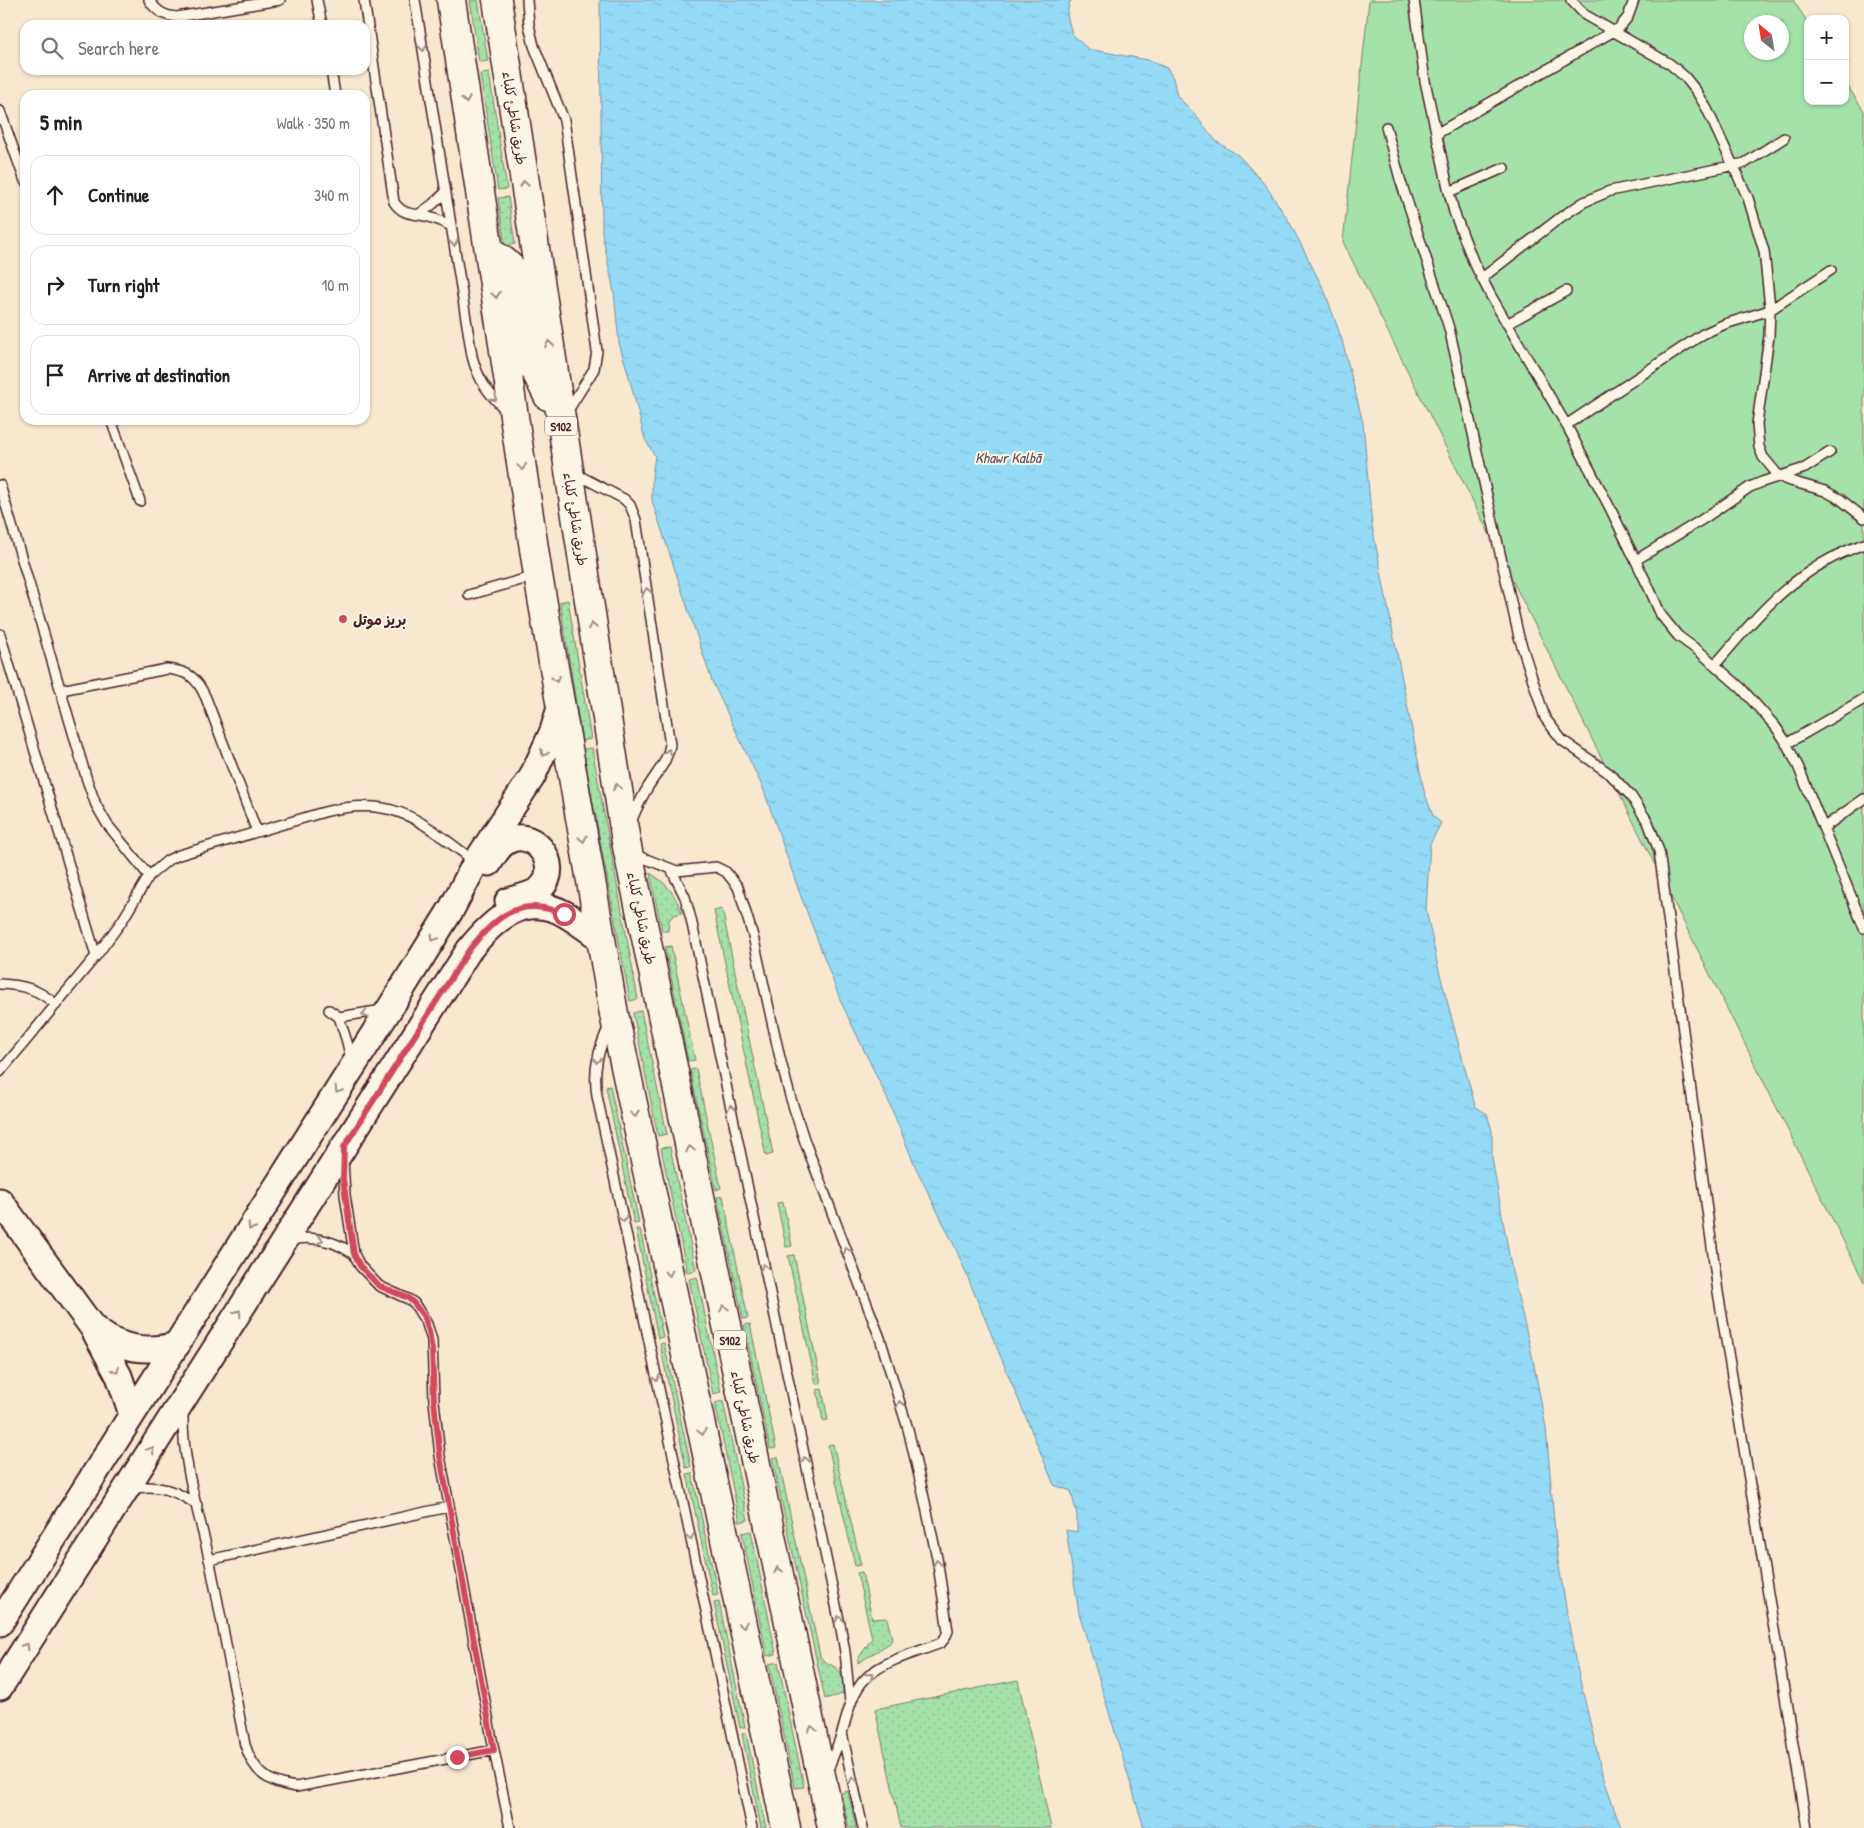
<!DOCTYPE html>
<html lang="en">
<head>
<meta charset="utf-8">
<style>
	body { margin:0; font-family:"Patrick Hand","Playpen Sans Arabic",sans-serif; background:#f2f2f2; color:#202124 }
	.controls { position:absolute; right:15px; top:15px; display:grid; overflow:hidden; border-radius:10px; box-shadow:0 1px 4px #0004 }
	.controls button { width:45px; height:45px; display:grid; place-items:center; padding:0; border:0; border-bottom:1px solid #e0e0e0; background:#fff; color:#202124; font:25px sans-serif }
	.compass { position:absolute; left:1744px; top:15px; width:45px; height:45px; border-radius:50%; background:#fff; box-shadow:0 1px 4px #0004; rotate:330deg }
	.stop { position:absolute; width:15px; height:15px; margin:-11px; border:4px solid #d1495b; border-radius:50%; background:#fff }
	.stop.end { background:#d1495b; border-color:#fff; box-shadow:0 1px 5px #0008 }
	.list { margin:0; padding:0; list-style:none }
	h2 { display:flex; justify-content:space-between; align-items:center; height:65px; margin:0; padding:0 20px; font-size:21px }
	h2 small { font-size:16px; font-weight:400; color:#757577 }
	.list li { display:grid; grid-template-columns:32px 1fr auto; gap:15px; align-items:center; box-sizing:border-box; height:80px; margin:0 10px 10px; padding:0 10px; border:1px solid #e0e0e0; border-radius:15px }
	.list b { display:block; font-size:19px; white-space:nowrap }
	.list em { font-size:16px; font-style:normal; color:#757577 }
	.icon { flex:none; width:28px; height:28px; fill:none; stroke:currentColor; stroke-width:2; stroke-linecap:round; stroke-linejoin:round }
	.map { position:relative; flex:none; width:1864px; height:1828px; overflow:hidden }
	.search { position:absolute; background:#fff; box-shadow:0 1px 4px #0004; left:20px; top:20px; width:350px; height:55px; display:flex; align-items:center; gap:12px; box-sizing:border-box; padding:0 18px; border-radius:15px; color:#757577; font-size:19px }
	.panel { position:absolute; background:#fff; box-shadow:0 1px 4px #0004; left:20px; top:90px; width:350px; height:335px; border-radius:15px }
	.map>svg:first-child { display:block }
	.grass { fill:url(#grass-dots); stroke:#77806a }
	.park { fill:#a4e2a9; stroke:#77806a; fill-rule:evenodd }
	.water { fill:url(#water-ripples); stroke:#7790a5 }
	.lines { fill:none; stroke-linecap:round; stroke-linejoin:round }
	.lane-casing { stroke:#4a1f2b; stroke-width:12 }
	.secondary-casing { stroke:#4a1f2b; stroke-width:29 }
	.highway-casing { stroke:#4a1f2b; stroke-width:31 }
	.lane { stroke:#fcf5e5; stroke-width:9 }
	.secondary { stroke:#fcf5e5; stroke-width:25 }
	.highway { stroke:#fcf5e5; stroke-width:28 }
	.oneway { stroke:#a38a88 }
	.route { stroke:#d1495b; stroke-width:6 }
	.poi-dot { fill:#d1495b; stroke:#fcf5e5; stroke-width:2 }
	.labels { text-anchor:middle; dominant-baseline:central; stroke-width:4; stroke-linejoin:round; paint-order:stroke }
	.shield { fill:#fcf5e5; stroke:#7f5f63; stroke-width:1 }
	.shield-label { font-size:12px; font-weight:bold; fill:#4a1f2b }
	.street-label { font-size:14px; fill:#4a1f2b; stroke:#fcf5e5 }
	.poi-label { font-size:14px; font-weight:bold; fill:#4a1f2b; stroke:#fcf5e5; text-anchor:start }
	.water-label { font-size:15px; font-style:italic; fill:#5d4e5e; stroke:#fcf5e5 }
</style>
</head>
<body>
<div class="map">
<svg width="1864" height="1828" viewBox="0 0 1864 1828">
	<defs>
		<pattern id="grass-dots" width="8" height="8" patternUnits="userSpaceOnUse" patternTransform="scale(1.25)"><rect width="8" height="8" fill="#a4e2a9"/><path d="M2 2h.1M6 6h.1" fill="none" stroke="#8fc192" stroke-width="1.8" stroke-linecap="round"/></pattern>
		<pattern id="water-ripples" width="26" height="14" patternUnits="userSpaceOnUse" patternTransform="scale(1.25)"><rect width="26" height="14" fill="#95dbf7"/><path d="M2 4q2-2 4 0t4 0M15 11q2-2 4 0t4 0" fill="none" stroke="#82bcd4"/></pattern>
	</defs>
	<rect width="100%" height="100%" fill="#f7e8cf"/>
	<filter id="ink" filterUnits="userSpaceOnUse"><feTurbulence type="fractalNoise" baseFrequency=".02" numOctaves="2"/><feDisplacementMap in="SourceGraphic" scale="10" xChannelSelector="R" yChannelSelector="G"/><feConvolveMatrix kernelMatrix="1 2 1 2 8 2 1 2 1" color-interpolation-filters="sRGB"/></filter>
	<g filter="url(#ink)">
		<path class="grass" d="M 470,0 L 478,0 L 488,61 L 479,62 Z
			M 489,73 L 507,189 L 498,190 L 480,74 Z
			M 508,197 L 515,244 L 505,246 L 498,198 Z
			M 568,600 L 591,739 L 582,741 L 560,602 Z
			M 592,748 L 638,999 L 630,1001 L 583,749 Z
			M 650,873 C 667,883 675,894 682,913 L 674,915 L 669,920 L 668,931 L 662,931 Z
			M 722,909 L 773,1154 L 766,1156 L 714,911 Z
			M 671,946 L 695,1060 L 688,1061 L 665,947 Z
			M 641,1011 L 667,1134 L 658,1136 L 633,1013 Z
			M 696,1069 L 721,1188 L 716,1190 L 690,1070 Z
			M 610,1086 L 639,1223 L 634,1224 L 606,1087 Z
			M 670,1147 L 696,1270 L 687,1272 L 661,1148 Z
			M 723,1196 L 748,1318 L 743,1319 L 717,1197 Z
			M 783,1202 L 792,1246 L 786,1247 L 777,1203 Z
			M 636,1229 L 640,1229 L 663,1337 L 658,1338 Z
			M 794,1255 L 821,1383 L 816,1384 L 788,1256 Z
			M 697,1277 L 721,1392 L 713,1394 L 689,1279 Z
			M 750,1324 L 776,1448 L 770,1449 L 744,1325 Z
			M 664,1343 L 691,1467 L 686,1468 L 660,1344 Z
			M 822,1389 L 828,1420 L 823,1421 L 817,1390 Z
			M 723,1401 L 748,1520 L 740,1522 L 715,1403 Z
			M 833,1444 L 861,1565 L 855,1566 L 828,1445 Z
			M 778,1457 L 820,1656 C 824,1665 838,1665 841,1674 C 843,1679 843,1688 843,1694 L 825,1699 L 772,1458 Z
			M 692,1473 L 718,1595 L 713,1596 L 687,1474 Z
			M 751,1531 L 776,1654 L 767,1656 L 742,1533 Z
			M 862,1572 L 872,1619 L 887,1618 L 892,1639 L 890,1643 L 858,1663 L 858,1659 L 872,1638 L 857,1573 Z
			M 719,1602 L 745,1727 L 740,1728 L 714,1603 Z
			M 778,1662 L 804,1787 L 795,1788 L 769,1664 Z
			M 1018,1680 L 1051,1828 L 901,1828 L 875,1709 Z
			M 746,1733 L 766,1828 L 761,1828 L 742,1734 Z
			M 848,1791 L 856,1828 L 849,1828 L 841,1793 Z"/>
		<path class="park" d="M 1369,0 L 1793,0 L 1808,23 L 1808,101 L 1845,101 L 1845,82 L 1864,111 L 1864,1282 L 1343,242 ZM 1752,22 L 1782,22 L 1782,52 L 1752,52 Z"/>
		<path class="water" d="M 600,0 L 1072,0 L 1069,3 L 1067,15 L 1072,34 L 1088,49 L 1148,60 L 1167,68 L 1173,78 L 1177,96 L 1192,111 L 1216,141 L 1239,156 L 1266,186 L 1290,223 L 1325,292 L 1342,340 L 1363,423 L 1372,526 L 1424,791 L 1433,816 L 1441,823 L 1430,844 L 1426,909 L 1438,967 L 1475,1106 L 1487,1114 L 1492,1131 L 1492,1158 L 1512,1272 L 1532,1355 L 1546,1428 L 1557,1555 L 1575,1659 L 1602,1773 L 1621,1828 L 1144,1828 L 1079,1613 L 1066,1530 L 1077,1532 L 1077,1515 L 1071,1491 L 1054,1485 L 956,1249 L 916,1168 L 888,1100 L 841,1002 L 799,891 L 763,788 L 712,681 L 652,501 L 652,476 L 655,456 L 645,439 L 628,373 L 619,343 L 614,292 L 602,233 Z"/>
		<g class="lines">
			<g class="lane-casing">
				<path id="lane" d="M 149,0 C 156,11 164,16 177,17 L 280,0
					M 317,0 L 322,25
					M 364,0 L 394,202 C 403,216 414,213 429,217 C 436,219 444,222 451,226
					M 415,0 L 472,356 C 478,380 489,395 507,411
					M 527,0 L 529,25 L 534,46 L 564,120 L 597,351 L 594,369 L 567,412
					M 1414,0 L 1425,81 L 1449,192 L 1454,212 L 1473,261 L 1491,296 L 1568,428 L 1610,508 L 1650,590 L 1661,615 L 1678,636 L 1700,652 L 1741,688 L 1775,726 L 1784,739 L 1798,766 L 1864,928
					M 1571,0 L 1585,15 L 1670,64 L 1685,77 L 1697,92 L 1707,109 L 1748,198 L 1764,251 L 1770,307 L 1769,336 L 1757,424 L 1759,447 L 1763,457 L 1778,475 L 1787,480 L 1825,491 L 1840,499 L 1864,518
					M 331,70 L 335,95
					M 0,111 L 25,181
					M 1386,127 L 1400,179 L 1449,328 L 1519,637 L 1545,718 L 1562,740 L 1610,774 L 1631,796 L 1648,822 L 1659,851 L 1718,1292 L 1807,1828
					M 1436,134 L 1619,28 L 1628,17 L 1634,0
					M 1449,192 L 1504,168
					M 418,215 L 433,204 L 446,192
					M 1482,278 L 1561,217 L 1584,202 L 1610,191 L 1745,163 L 1784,138
					M 1507,324 L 1566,291
					M 111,420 L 140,501
					M 1566,425 L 1703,334 L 1725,324 L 1770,310 L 1831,270
					M 574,473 L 624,499 L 630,505 L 636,520 L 670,745 C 667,763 657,772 648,787 C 641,798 636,810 631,822
					M 0,485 L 87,780 L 96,805 L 107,824 L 149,876
					M 1636,560 L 1703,519 L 1750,487 L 1762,482 L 1805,468 L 1830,452
					M 469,595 L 535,576
					M 0,634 L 96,956
					M 1715,665 C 1760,612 1796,568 1864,544
					M 61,690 L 167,669 C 189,671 197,678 206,698 L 257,832
					M 1786,744 L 1864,699
					M 1823,828 L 1864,799
					M 633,854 L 677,871 L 716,867 L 726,872 L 738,887 L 753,936 L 780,1058 L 790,1096 L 805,1142 L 880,1338 L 908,1429 L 923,1493 L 937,1558 L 948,1631 L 945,1638 L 941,1643 C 919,1652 892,1658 873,1672 C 852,1687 849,1710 842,1733 C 838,1745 833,1757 828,1769
					M 671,869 L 685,897 L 691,919 L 841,1629 L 845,1652 L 850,1702
					M 0,984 C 23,985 39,989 56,1005
					M 329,1010 L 339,1017 L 347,1042 L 351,1060
					M 339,1017 L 383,1010
					M 609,1026 C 598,1050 593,1070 597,1096 L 752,1828
					M 0,1072 L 96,956 L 122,921 L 149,876 L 168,860 L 179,855 L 324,812 C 394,794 421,821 474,861
					M 343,1160 L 345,1195 L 354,1254 L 360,1266 L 379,1286 L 408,1299 L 414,1303 L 427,1324 L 432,1340 L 434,1401 L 440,1456 L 494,1750 L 510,1828
					M 290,1240 C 313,1235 335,1241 354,1254
					M 183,1413 C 182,1462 198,1510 209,1558 C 222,1620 233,1683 245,1745 C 254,1772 267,1783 296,1787 L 494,1750
					M 132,1489 C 157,1483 177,1491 197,1505
					M 209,1560 L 448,1507
					M 842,1733 L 863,1828"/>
			</g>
			<g class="secondary-casing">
				<path id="secondary" d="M 489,863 C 493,856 497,849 503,844 C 530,822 564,864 541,888 C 532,896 519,897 508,901
					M 0,1201 L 93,1328 L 119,1376 L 132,1414
					M 95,1329 C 119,1350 147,1353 177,1345
					M 0,1623 L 390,1008 L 452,908 L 476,862 L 532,777 L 553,731 L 560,708
					M 0,1687 L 469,950 C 493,920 524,891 565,914 C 577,921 589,930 600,938"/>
			</g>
			<g class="highway-casing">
				<path id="highway" d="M 451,0 L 538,575 L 614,1014 L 786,1828
					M 497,0 L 626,842 L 832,1828
					M 490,254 C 503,258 511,265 517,278 L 528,349 L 533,366 L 548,396"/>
			</g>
			<use href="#lane" class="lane"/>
			<use href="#secondary" class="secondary"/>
			<use href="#highway" class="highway"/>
		</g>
		<defs><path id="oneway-chevron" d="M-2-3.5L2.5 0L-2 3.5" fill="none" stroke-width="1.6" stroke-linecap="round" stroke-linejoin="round" transform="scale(1.25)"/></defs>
		<g class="oneway">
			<use href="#oneway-chevron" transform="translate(423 48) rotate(81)"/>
			<use href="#oneway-chevron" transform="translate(466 100) rotate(81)"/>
			<use href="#oneway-chevron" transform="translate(524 184) rotate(-99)"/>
			<use href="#oneway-chevron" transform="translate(454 243) rotate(81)"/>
			<use href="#oneway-chevron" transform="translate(496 295) rotate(81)"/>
			<use href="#oneway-chevron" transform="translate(549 344) rotate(-99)"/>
			<use href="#oneway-chevron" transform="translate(494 398) rotate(47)"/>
			<use href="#oneway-chevron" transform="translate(522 467) rotate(82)"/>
			<use href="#oneway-chevron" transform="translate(647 591) rotate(-99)"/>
			<use href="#oneway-chevron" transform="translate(592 626) rotate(-99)"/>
			<use href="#oneway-chevron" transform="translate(556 679) rotate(80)"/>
			<use href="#oneway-chevron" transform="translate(668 752) rotate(-78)"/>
			<use href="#oneway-chevron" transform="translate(544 753) rotate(115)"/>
			<use href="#oneway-chevron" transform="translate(617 787) rotate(-99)"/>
			<use href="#oneway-chevron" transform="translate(583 839) rotate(80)"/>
			<use href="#oneway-chevron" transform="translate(434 938) rotate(122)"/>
			<use href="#oneway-chevron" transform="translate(365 1014) rotate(171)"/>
			<use href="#oneway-chevron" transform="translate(597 1060) rotate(101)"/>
			<use href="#oneway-chevron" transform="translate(338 1090) rotate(122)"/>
			<use href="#oneway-chevron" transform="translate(731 1108) rotate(-102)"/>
			<use href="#oneway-chevron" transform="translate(635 1114) rotate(78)"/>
			<use href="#oneway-chevron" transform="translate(690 1149) rotate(-102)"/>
			<use href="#oneway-chevron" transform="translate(623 1219) rotate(78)"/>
			<use href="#oneway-chevron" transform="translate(251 1227) rotate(122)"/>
			<use href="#oneway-chevron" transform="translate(320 1240) rotate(10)"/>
			<use href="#oneway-chevron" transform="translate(847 1251) rotate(-111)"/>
			<use href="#oneway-chevron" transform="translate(764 1267) rotate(-102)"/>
			<use href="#oneway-chevron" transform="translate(669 1273) rotate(78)"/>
			<use href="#oneway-chevron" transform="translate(724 1308) rotate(-102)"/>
			<use href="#oneway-chevron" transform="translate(238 1313) rotate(-58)"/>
			<use href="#oneway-chevron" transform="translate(116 1370) rotate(63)"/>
			<use href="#oneway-chevron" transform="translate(656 1378) rotate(78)"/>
			<use href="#oneway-chevron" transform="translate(900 1404) rotate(-106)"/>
			<use href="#oneway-chevron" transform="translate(702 1432) rotate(78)"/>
			<use href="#oneway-chevron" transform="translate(151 1450) rotate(-57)"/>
			<use href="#oneway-chevron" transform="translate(805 1460) rotate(-102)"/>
			<use href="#oneway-chevron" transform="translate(690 1537) rotate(78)"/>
			<use href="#oneway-chevron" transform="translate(937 1563) rotate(-100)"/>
			<use href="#oneway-chevron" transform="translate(778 1570) rotate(-102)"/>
			<use href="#oneway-chevron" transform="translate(839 1619) rotate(-102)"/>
			<use href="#oneway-chevron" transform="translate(743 1625) rotate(78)"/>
			<use href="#oneway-chevron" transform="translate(26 1646) rotate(-58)"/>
			<use href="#oneway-chevron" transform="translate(870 1676) rotate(-41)"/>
			<use href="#oneway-chevron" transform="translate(812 1729) rotate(-102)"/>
			<use href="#oneway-chevron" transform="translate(853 1780) rotate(-102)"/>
		</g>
	</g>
	<g class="lines" filter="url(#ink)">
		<path class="route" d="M 457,1757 L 494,1750 L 440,1456 L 434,1401 L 432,1350 L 429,1331 L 424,1317 L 414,1303 L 408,1298 L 379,1286 L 360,1266 L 354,1254 L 343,1179 L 344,1147 L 469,950 C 496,916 520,895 564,914"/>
	</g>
	<circle class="poi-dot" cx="343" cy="619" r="5"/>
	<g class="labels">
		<g class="shield">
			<rect x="545" y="416.5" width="32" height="19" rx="4"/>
			<rect x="714" y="1330.5" width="32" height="19" rx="4"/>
		</g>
		<g class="shield-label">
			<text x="561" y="426">S102</text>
			<text x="730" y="1340">S102</text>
		</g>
		<g class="street-label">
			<text transform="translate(515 118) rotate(81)">طريق شاطئ كلباء</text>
			<text transform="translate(576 519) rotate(81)">طريق شاطئ كلباء</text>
			<text transform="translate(642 918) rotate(78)">طريق شاطئ كلباء</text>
			<text transform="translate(746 1417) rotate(78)">طريق شاطئ كلباء</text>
		</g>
		<g class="poi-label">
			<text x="353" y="619">بريز موتل</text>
		</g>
		<g class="water-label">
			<text x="1008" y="457">Khawr Kalbā</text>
		</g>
	</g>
</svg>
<div class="controls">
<button>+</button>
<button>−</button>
</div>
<svg class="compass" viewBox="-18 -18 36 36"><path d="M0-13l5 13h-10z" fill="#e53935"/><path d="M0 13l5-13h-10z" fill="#757577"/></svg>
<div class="stop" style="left:564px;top:914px"></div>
<div class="stop end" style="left:457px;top:1757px"></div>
<div class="search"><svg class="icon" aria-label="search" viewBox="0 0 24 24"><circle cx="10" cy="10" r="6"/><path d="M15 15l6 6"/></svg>Search here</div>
<section class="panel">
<h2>5 min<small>Walk · 350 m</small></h2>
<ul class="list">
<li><svg class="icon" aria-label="ahead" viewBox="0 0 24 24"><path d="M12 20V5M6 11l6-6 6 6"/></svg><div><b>Continue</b></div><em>340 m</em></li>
<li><svg class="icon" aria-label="right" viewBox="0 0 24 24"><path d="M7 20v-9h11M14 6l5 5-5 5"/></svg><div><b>Turn right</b></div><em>10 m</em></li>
<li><svg class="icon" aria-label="arrive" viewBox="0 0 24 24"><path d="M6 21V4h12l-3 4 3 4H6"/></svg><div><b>Arrive at destination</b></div></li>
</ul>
</section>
</div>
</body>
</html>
